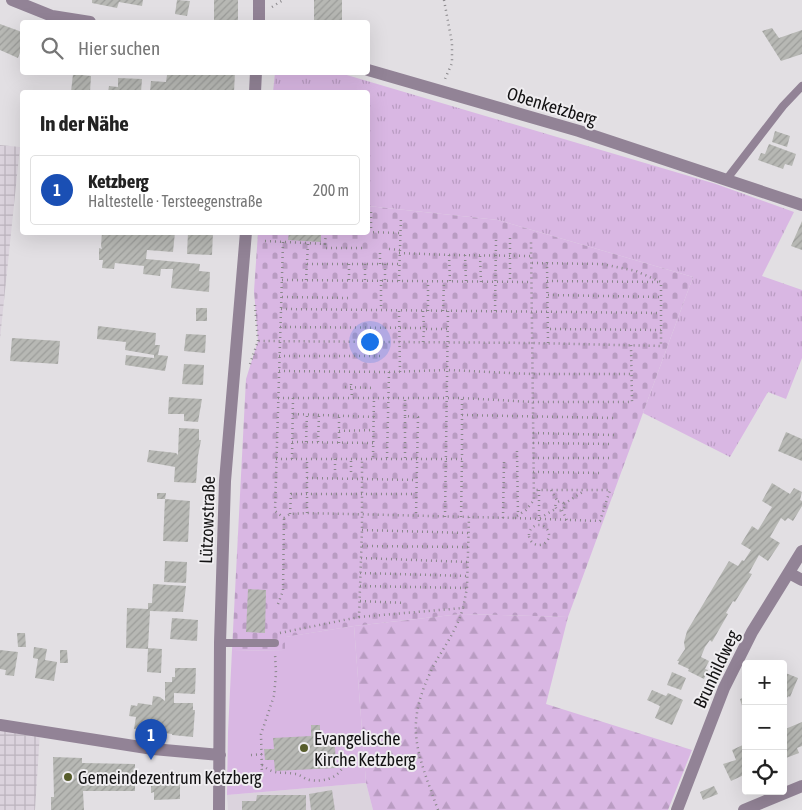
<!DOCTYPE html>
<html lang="de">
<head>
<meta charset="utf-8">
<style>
	body { margin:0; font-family:"Asap Condensed",sans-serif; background:#f6f6f6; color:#222 }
	.controls { position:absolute; right:15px; bottom:15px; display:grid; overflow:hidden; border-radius:5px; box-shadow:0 5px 20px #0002 }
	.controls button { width:45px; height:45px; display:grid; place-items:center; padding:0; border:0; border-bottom:1px solid #e0e0e0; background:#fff; color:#222; font:25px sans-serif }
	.you { position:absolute; left:369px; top:341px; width:18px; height:18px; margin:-12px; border:4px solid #fff; border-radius:50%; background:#1a73e8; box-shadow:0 0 0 8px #1a73e833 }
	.badge { display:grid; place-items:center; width:32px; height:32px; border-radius:50%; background:#db2777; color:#fff; font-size:16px; font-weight:700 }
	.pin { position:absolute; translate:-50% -41px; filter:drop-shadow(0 1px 2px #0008) }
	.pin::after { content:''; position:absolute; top:26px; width:18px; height:15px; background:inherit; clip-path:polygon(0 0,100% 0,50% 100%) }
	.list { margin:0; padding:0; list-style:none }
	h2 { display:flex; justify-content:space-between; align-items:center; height:65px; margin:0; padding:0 20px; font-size:21px }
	h2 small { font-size:16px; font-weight:400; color:#767676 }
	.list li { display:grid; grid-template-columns:32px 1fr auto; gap:15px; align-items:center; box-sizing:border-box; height:70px; margin:0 10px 10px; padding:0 10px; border:1px solid #e0e0e0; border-radius:5px }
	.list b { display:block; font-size:19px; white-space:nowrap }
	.list p { margin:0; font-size:16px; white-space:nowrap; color:#767676 }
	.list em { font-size:16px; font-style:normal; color:#767676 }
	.icon { flex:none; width:28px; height:28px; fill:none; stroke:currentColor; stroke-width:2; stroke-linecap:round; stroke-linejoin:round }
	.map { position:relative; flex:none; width:802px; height:810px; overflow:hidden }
	.search { position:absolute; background:#fff; box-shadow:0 5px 20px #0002; left:20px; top:20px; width:350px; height:55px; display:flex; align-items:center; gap:12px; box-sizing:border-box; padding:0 18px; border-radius:5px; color:#767676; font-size:19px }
	.panel { position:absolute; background:#fff; box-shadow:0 5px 20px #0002; left:20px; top:90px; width:350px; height:145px; border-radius:5px }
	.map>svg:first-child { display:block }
	.built { fill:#dbd3dd }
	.industrial { fill:url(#industrial-grid) }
	.grass { fill:url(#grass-tufts) }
	.forest { fill:url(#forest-firs) }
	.cemetery { fill:url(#cemetery-stones) }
	.park { fill:#d9b7e3 }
	.building { fill:url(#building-hatch) }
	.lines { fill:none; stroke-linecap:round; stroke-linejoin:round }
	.path { stroke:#89878a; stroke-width:2.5; stroke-dasharray:1 4; stroke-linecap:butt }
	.lane { stroke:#928396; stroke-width:8 }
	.street { stroke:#928396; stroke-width:12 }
	.poi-dot { fill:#575d2b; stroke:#efedf0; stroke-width:2 }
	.labels { text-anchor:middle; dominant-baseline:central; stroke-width:4; stroke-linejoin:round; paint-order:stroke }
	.street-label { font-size:18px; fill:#131213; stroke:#efedf0 }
	.poi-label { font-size:18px; fill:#131213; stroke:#efedf0; text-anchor:start }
</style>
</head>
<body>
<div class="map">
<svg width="802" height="810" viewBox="0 0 802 810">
	<defs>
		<pattern id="industrial-grid" width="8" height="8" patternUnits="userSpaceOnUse" patternTransform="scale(1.25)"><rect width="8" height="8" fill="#dbd3dd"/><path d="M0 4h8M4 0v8" fill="none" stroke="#bbb4bd"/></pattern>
		<pattern id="grass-tufts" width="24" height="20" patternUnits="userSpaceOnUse" patternTransform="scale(1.25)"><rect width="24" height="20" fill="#d9b7e3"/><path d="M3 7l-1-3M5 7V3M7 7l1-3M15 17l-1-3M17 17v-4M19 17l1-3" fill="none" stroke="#b99cc2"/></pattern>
		<pattern id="forest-firs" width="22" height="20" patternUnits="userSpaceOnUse" patternTransform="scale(1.25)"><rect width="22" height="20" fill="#d9b7e3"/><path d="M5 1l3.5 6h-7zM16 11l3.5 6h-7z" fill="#b99cc2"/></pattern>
		<pattern id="cemetery-stones" width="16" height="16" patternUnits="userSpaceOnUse" patternTransform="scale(1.25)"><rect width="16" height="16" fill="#d9b7e3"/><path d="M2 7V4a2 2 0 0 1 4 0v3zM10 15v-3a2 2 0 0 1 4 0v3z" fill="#b99cc2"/></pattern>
		<pattern id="building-hatch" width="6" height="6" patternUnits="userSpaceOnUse" patternTransform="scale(1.25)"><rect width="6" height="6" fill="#b7b8b4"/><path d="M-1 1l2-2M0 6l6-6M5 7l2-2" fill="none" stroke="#9c9d9a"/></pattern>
	</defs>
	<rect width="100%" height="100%" fill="#e2dfe3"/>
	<path class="built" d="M 366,783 L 373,810 L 228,810 L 227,795 Z"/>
	<path class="industrial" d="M 0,145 L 20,147 L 0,339 Z
		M 0,725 L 40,732 L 35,810 L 0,810 Z"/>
	<path class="grass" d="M 275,73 L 340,73 L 716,184 L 794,212 L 762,276 L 802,290 L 802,358 L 786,399 L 768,392 L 730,457 L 643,413 L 693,277 L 498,220 L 368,206 L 368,92 L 273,92 Z"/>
	<path class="forest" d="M 461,614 L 568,617 L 546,704 L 692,750 L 668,810 L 373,810 L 366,783 L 354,626 Z"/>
	<path class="cemetery" d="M 368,206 L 498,220 L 693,277 L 568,617 L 461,614 L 354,626 L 286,637 L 285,651 L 232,650 L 246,379 L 258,341 L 254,291 L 258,233 L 368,232 Z"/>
	<path class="park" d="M 354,626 L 366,783 L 227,795 L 228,732 L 232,650 L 285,651 L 285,637 Z"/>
	<path class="building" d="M 92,0 L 143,0 L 142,6 L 119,2 L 117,8 L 92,3 Z
		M 177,0 L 190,1 L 187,16 L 175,14 Z
		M 214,0 L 238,0 L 238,22 L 214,22 Z
		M 314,0 L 342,0 L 342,22 L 314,22 Z
		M 0,24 L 22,32 L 22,47 L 18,58 L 0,50 Z
		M 772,28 L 779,38 L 802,30 L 802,54 L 781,61 L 762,31 Z
		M 153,72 L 235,72 L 234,92 L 150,92 L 151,81 L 166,82 L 167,75 L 153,74 Z
		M 73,74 L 91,76 L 90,92 L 71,92 Z
		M 118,78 L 142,79 L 141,92 L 108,92 L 109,86 L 118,87 Z
		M 775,131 L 790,136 L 787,147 L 772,142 Z
		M 769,144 L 796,154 L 792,166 L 785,164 L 783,169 L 758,160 L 761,153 L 765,154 Z
		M 802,221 L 802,250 L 791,246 Z
		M 102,232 L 175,232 L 173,252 L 147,250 L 146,259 L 200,264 L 199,271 L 210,272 L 209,292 L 171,288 L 173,269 L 161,269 L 160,276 L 143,274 L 144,266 L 115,263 L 114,269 L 102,268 L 103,260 L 99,260 L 99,248 L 102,249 L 101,246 Z
		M 188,232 L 213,232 L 212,255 L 187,254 Z
		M 289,232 L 321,232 L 321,242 L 288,240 Z
		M 196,308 L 207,308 L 207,321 L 196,321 Z
		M 98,326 L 156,333 L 155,345 L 160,345 L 158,355 L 168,356 L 165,371 L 125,365 L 126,355 L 154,358 L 154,355 L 125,350 L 126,342 L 97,339 Z
		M 186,334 L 206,335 L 205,353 L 184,351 Z
		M 12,338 L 60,341 L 58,364 L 10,361 Z
		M 184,364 L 204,365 L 203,385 L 182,384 Z
		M 169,397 L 202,399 L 198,422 L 184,421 L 184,414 L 168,414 Z
		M 179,428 L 199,429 L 199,440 L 201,440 L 198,456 L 196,483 L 174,482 L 175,467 L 147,462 L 149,450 L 176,453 L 178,455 Z
		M 786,432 L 802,439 L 802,461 L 778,451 Z
		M 772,483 L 790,494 L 794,488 L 802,492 L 800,500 L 802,501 L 802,506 L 793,521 L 788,518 L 785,521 L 781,518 L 770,537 L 780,543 L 768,561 L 759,555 L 749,573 L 752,574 L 735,602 L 733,601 L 726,613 L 728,614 L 712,642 L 710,640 L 705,647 L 701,657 L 709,661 L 705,669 L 708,670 L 704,679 L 688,671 L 689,669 L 678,664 L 679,661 L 677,661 L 685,649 L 684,642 L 687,631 L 729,561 L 738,566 L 742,560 L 744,561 L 751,550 L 741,544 L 752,526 L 758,530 L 772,507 L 762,501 Z
		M 157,493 L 166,493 L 165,499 L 190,501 L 188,542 L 163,541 L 165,499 L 157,499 Z
		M 165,561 L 187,562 L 186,583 L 164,582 Z
		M 153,584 L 186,586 L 183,612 L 150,611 L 148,648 L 162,649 L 161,673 L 147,672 L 148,649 L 126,648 L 127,608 L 148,609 L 148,603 L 152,603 Z
		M 248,589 L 266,590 L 265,633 L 246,632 Z
		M 172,618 L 198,620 L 197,641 L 170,639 Z
		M 17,633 L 25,633 L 26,647 L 18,647 Z
		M 34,647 L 47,649 L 45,660 L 57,662 L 54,681 L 35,678 L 38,659 L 33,658 Z
		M 0,650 L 18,652 L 14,676 L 5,675 L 6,670 L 0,669 Z
		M 60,650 L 67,650 L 68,663 L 60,663 Z
		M 175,668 L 196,668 L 195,694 L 174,693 L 174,703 L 193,703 L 193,710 L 195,710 L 193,737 L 172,735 L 172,734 L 134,729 L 136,717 L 129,716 L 131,705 L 137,706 L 138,703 L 152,705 L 153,696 L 160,697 L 165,701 L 165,682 L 172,682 L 172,677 L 175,677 Z
		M 672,672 L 686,678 L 681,690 L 667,685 Z
		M 783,672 L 798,678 L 790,697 L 789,696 L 783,701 Z
		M 652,690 L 666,696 L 668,693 L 683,700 L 672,725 L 655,718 L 660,706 L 647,700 Z
		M 746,697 L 746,716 L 745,716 L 740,699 Z
		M 802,722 L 802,746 L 797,748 L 799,753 L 786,758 L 783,753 L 783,730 Z
		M 311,725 L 320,725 L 320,736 L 323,736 L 323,744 L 335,747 L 336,768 L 275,771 L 274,760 L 265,760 L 264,749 L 274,749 L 273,738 L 311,736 Z
		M 745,744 L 746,774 L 731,781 L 723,764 L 736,760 L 732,750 Z
		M 53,757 L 82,758 L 82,763 L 135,764 L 135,791 L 83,791 L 84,810 L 51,810 L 51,797 L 54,797 Z
		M 180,772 L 180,799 L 154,800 L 154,792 L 151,793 L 151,780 L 154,780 L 154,773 Z
		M 714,786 L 718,794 L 703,800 L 700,792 Z
		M 332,790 L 335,810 L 311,810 L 309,794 Z
		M 257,795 L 306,795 L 306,810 L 242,810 L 242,801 L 256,801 Z"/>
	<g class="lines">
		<path class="path" d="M 444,0 L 452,43 L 452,63 L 445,79
			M 272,7 L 283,0
			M 368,210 L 371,210 L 371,232
			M 368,232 L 400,233
			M 510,238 L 510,282
			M 265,241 L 325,244 L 326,232
			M 283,242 L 275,511 L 284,518
			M 325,244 L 325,248 L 365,248
			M 389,249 L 400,250
			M 399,253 L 449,255 L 450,282
			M 449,255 L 531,256
			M 465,255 L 466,281
			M 480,256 L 481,282
			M 547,262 L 548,343
			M 532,263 L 602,264 L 636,271 L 661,282 L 661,330 L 548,329
			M 307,264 L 399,264
			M 349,264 L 349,280
			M 380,264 L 380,252
			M 385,264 L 385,280
			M 282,280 L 531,282
			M 306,280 L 308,244
			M 365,280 L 365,264
			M 381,280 L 381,310
			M 399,281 L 401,216
			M 547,281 L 658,282
			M 548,295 L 662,297
			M 282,297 L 350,298
			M 255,305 L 258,341
			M 281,309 L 661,313
			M 399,311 L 400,372
			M 423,311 L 424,327
			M 428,311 L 428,282
			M 443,311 L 444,282
			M 495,311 L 496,239
			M 280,327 L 422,328
			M 426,329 L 448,329
			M 423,342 L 424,330
			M 279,356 L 380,356
			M 250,364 L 258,341 L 533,343 L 661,346 L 661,330
			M 279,371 L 389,372 L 447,370 L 532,374 L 632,374
			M 351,384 L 352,398
			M 345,387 L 374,388
			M 278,398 L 462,398 L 533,402 L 632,402 L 631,345
			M 293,414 L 374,417
			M 462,415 L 614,418
			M 405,416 L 405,398
			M 339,431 L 374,430
			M 533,433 L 614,435
			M 292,442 L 373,443
			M 306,442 L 307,415
			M 318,442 L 319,415
			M 339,443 L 339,415
			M 533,443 L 610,444
			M 517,451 L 518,516
			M 373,457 L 374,397
			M 387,458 L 389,372
			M 405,458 L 405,416 L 418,417 L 416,516
			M 533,458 L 609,458
			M 276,459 L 462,459 L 462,399
			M 292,459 L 293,398
			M 335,459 L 335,470
			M 351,472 L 351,459
			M 533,472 L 602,473
			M 307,478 L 417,480
			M 539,490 L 539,525
			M 551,490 L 558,502
			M555.5 506a4.5 4.5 0 1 1 9 0a4.5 4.5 0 1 1-9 0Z
			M 564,504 L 584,491
			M 562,510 L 567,520
			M 307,513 L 307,458
			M 290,514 L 291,494 L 416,494
			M 445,517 L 448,311
			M 461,517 L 462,459
			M 284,518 L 290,514 L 307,513 L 514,518 L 526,510 L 534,500 L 531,240
			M 503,518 L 504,462
			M 515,518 L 600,521 L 610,490 L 534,490
			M 540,518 L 557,508
			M529 535a10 10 0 1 1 20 0a10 10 0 1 1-20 0Z
			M 362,530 L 468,533
			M 362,546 L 468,547
			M 361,558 L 468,562
			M 360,573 L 468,576
			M 360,586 L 467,588
			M 360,601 L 405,603
			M 278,604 L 283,591 L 284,518
			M 359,617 L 463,608 L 467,588 L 469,517
			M 280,633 L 359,617 L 362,530 L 362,459
			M 251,755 L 265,754
			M 262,765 C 276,776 280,771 295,774 C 300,774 304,779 310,780 C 337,784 355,765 336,741 L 323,740
			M 245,775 L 253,779 L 260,778 L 262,776 L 261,734 L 274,696 L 276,673 L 275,654
			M 438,810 C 416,749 403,725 435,663 C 445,646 458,627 463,608"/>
		<path class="lane" d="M 726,180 L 783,106 L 802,86
			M 220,643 L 275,643"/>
		<path class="street" d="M 12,0 L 52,16 L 90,22
			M 259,22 L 259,0
			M 368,70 L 579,131 L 802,205
			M 255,92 L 256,72
			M 789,573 L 802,580
			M 0,725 L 153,749 L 220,755
			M 219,810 L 220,643 L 225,481 L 246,232
			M 677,810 L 724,688 L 752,632 L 802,551
			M 744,810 L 802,786"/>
	</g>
	<g class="poi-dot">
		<circle cx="304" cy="748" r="5"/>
		<circle cx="68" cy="777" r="5"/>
	</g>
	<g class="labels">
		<g class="street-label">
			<text transform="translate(552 106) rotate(17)">Obenketzberg</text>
			<text transform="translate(207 520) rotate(-88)">Lützowstraße</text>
			<text transform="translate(716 669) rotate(-65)">Brunhildweg</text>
		</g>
		<g class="poi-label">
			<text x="314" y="738">Evangelische<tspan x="314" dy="21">Kirche Ketzberg</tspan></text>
			<text x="78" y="777">Gemeindezentrum Ketzberg</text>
		</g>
	</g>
</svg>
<div class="controls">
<button>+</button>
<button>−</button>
<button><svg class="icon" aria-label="locate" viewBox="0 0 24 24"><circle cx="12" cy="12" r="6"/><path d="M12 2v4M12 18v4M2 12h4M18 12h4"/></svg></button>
</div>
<div class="you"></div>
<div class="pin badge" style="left:151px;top:760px;background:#1a4fb4">1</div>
<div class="search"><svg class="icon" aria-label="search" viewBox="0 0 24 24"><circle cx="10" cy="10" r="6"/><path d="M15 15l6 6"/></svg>Hier suchen</div>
<section class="panel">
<h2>In der Nähe<small></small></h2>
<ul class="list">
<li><span class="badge" style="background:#1a4fb4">1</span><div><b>Ketzberg</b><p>Haltestelle · Tersteegenstraße</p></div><em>200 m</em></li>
</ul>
</section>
</div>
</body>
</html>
